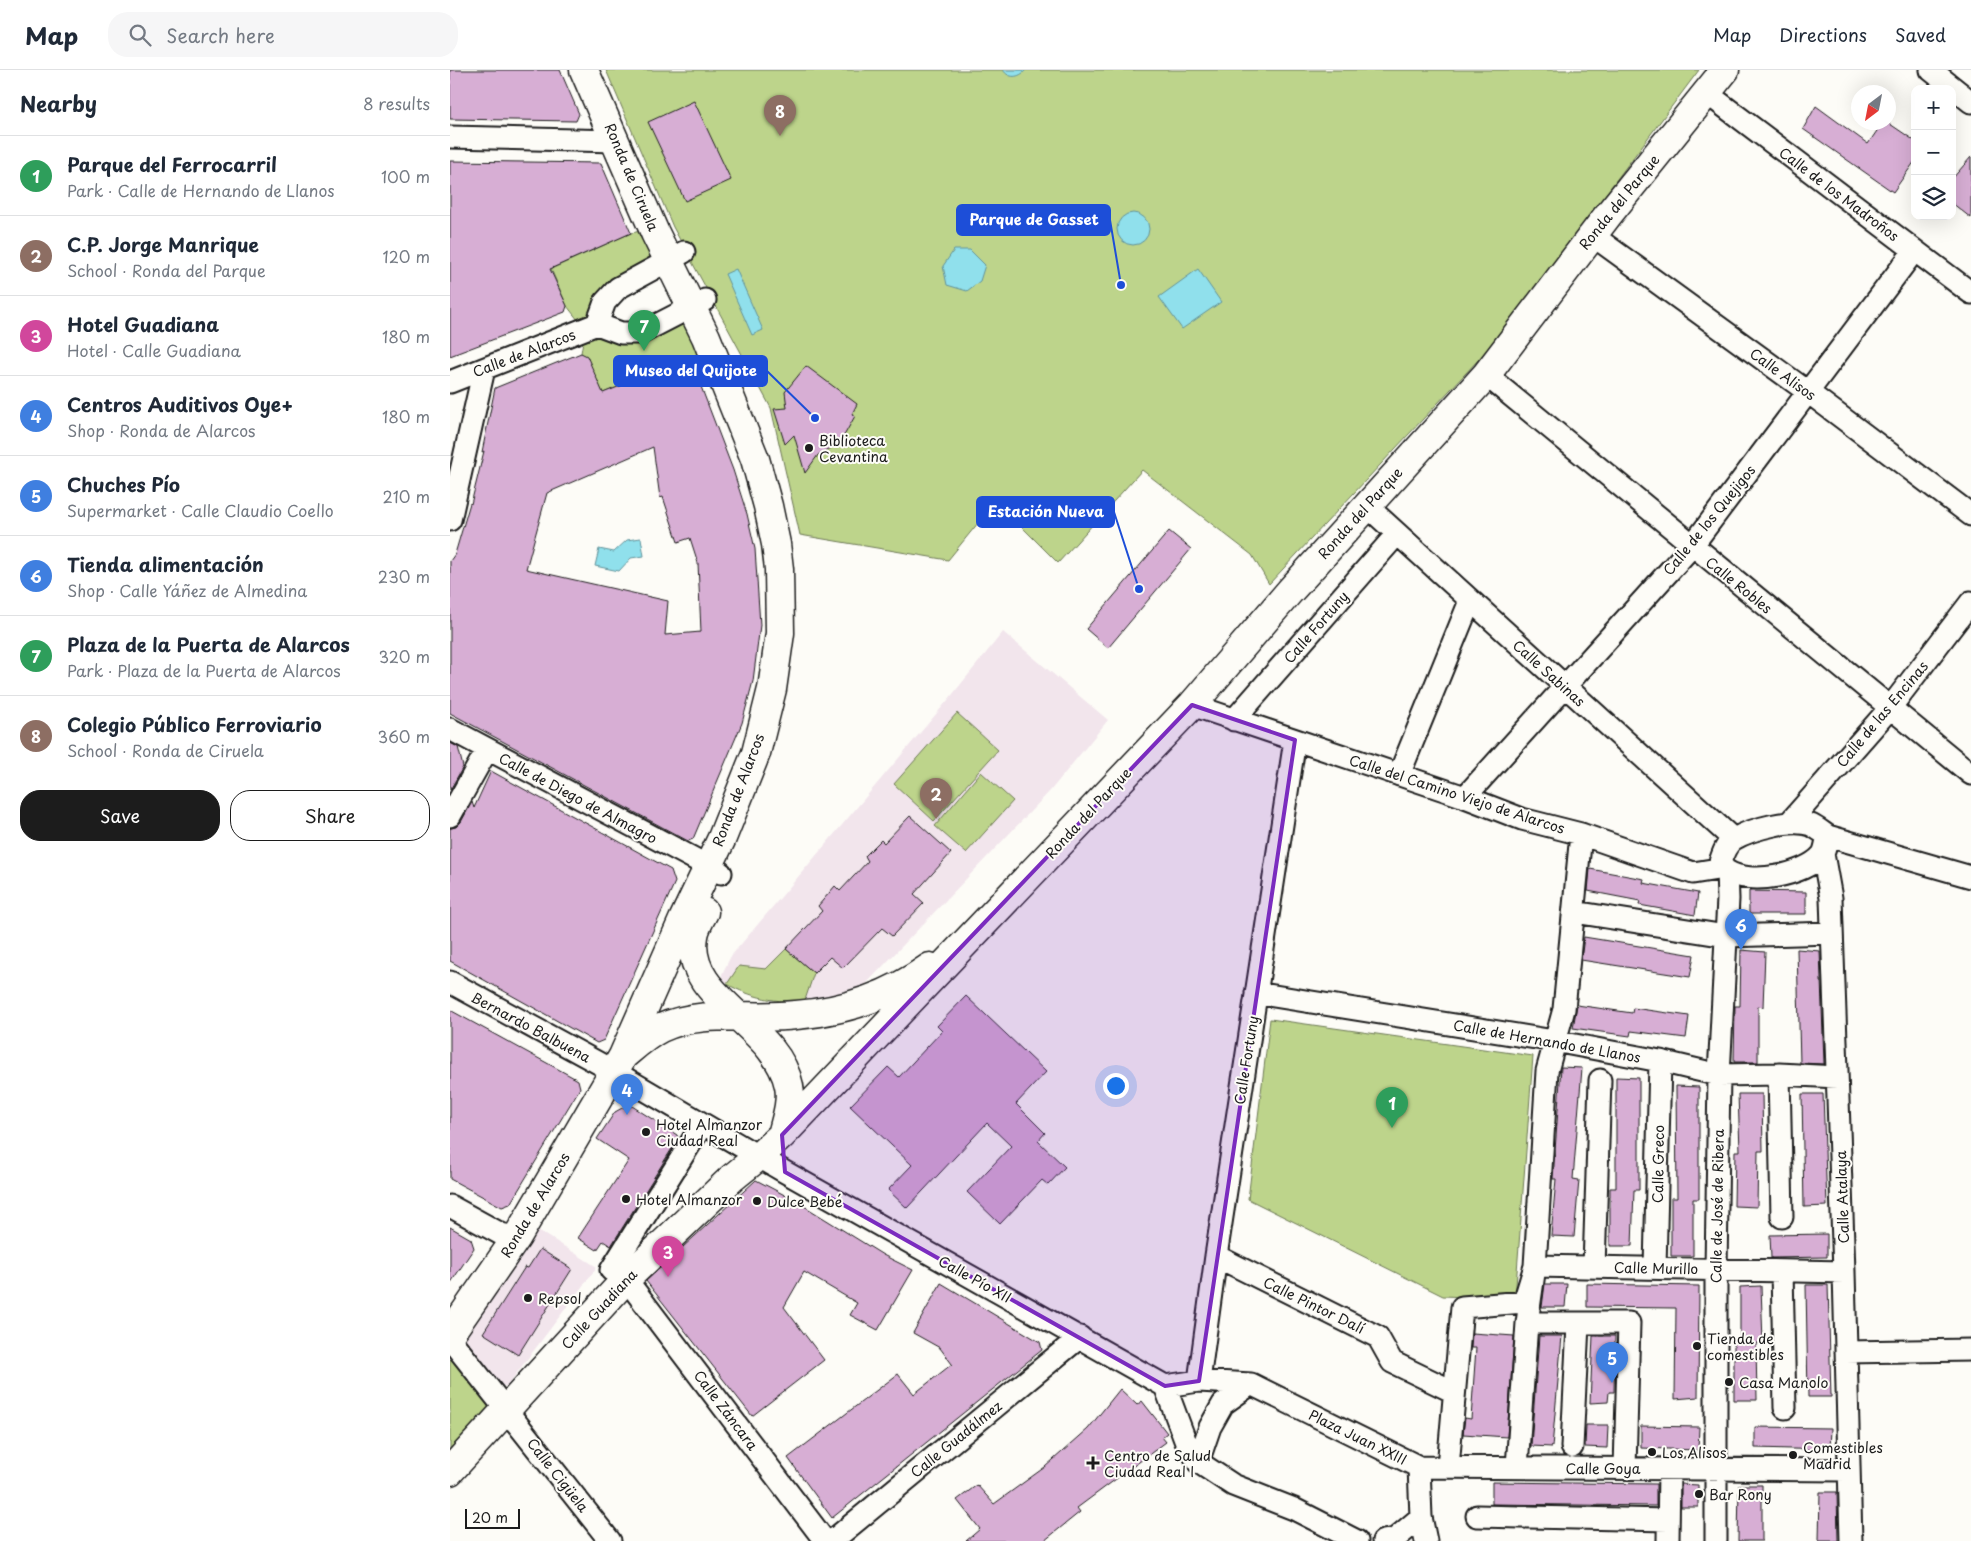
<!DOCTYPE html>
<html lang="en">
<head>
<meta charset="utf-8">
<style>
	body { margin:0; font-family:"Playpen Sans",sans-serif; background:#f6f6f7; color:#1f2937 }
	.controls { position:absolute; right:15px; top:15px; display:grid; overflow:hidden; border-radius:10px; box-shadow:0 5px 20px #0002 }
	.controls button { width:45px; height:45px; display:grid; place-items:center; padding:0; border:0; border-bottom:1px solid #e0e1e3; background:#fff; color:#1f2937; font:25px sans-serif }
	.compass { position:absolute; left:1401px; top:15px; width:45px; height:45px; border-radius:50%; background:#fff; box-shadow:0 5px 20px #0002; rotate:212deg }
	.scale { position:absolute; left:15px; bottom:12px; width:55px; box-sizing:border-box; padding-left:5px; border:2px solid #1c1c1c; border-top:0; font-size:14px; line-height:18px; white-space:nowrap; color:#1c1c1c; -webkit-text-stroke:4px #fdfcf7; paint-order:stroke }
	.you { position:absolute; left:665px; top:1015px; width:18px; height:18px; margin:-12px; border:4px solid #fff; border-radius:50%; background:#1a73e8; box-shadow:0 0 0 8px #1a73e833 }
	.badge { display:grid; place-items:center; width:32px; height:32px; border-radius:50%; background:#1c1c1c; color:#fff; font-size:16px; font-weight:700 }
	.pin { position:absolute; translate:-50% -41px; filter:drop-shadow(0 1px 2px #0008) }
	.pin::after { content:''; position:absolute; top:26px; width:18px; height:15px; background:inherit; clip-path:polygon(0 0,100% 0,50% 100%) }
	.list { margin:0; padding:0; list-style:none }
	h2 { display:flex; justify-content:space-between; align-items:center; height:65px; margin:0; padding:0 20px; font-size:21px }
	h2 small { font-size:16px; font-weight:400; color:#747a83 }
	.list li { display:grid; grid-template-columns:32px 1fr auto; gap:15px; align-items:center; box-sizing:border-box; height:80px; padding:0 20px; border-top:1px solid #e0e1e3 }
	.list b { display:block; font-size:19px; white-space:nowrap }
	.list p { margin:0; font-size:16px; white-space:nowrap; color:#747a83 }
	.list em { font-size:16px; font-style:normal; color:#747a83 }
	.actions { display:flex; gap:10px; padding:15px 20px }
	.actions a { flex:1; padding:11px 0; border:1px solid #1c1c1c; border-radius:20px; text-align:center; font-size:18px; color:#1c1c1c }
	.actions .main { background:#1c1c1c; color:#fff }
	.icon { flex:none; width:28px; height:28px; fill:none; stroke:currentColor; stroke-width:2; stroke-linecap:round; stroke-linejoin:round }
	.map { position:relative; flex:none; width:1521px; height:1471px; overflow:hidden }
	header { display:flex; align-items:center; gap:30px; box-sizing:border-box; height:70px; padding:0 25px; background:#fff; border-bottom:1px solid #e0e1e3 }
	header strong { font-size:24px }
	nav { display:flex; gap:28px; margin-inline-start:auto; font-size:18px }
	.search { width:350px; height:45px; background:#f6f6f7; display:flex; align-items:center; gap:12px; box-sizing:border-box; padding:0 18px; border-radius:20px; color:#747a83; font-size:19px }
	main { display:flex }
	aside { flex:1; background:#fff }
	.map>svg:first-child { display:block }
	.built { fill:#f2e5ec }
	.green { fill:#bdd48b; stroke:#6c7854 }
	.water { fill:#90e0ec; stroke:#629299 }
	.building { fill:#d7aed4; stroke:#1c1c1c; fill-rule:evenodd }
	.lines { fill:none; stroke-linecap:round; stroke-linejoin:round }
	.minor-casing { stroke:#1c1c1c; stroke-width:25 }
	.highway-casing { stroke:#1c1c1c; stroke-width:31 }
	.minor { stroke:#fdfcf7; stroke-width:21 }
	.highway { stroke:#fdfcf7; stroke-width:28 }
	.marked { fill:#7b2cbf; fill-opacity:0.2; stroke:#7b2cbf; stroke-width:4; stroke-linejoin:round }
	.poi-dot { fill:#1c1c1c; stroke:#fdfcf7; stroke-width:2 }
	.labels { text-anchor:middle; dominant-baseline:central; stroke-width:4; stroke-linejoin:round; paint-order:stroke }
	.street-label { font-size:14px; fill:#1c1c1c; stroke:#fdfcf7 }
	.poi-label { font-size:14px; fill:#1c1c1c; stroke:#fdfcf7; text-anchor:start }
	.leader { fill:none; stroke:#1d4ed8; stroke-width:2 }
	.callout-dot { fill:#1d4ed8; stroke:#fdfcf7; stroke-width:2 }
	.callout { fill:#1d4ed8; stroke:#1d4ed8; stroke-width:2 }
	.callout-label { font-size:15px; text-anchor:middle; font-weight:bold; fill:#fff }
</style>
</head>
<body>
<header>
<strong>Map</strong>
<div class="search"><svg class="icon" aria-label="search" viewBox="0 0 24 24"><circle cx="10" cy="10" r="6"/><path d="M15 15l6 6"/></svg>Search here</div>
<nav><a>Map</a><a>Directions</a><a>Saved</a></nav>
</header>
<main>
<aside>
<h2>Nearby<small>8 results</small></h2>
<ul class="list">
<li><span class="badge" style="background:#2e9e5b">1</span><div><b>Parque del Ferrocarril</b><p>Park · Calle de Hernando de Llanos</p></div><em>100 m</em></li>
<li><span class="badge" style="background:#8d6e63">2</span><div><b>C.P. Jorge Manrique</b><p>School · Ronda del Parque</p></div><em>120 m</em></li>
<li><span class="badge" style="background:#d1479c">3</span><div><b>Hotel Guadiana</b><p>Hotel · Calle Guadiana</p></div><em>180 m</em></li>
<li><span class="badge" style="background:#3f7fe0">4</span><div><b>Centros Auditivos Oye+</b><p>Shop · Ronda de Alarcos</p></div><em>180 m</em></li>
<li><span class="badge" style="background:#3f7fe0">5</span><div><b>Chuches Pío</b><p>Supermarket · Calle Claudio Coello</p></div><em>210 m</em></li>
<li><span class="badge" style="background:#3f7fe0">6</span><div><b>Tienda alimentación</b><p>Shop · Calle Yáñez de Almedina</p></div><em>230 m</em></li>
<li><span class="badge" style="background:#2e9e5b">7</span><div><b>Plaza de la Puerta de Alarcos</b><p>Park · Plaza de la Puerta de Alarcos</p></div><em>320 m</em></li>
<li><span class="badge" style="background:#8d6e63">8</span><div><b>Colegio Público Ferroviario</b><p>School · Ronda de Ciruela</p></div><em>360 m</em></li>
</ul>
<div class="actions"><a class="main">Save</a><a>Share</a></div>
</aside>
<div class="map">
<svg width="1521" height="1471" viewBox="0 0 1521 1471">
	<rect width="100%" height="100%" fill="#fdfcf7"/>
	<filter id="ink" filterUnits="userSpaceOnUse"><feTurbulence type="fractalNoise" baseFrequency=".02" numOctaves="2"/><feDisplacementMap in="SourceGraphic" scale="10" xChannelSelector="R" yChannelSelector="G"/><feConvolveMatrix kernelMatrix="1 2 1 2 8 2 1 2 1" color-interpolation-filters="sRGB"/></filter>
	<g filter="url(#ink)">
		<path class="built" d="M 553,562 L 658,650 L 601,720 L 415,915 L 397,923 L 349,931 L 322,930 L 300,924 L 277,914 L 272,908 L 272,904 L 281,886 L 498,630 Z
			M 80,1155 L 147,1197 L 57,1316 L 51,1316 L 14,1267 Z"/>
		<path class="green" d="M 156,0 L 1249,0 L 1043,274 L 819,514 L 802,485 L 692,400 L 608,493 L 546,431 L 498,490 L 350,465 L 321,338 L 223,157 Z
			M 196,160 L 218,190 L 136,259 L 171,263 L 242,236 L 261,279 L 153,323 L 131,283 L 135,259 L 117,236 L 101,199 L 181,163 Z
			M 507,643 L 548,680 L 484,751 L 444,714 Z
			M 531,702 L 563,731 L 516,783 L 485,756 Z
			M 336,879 L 364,903 L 355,930 C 328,934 300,927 277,914 L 289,896 L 316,899 Z
			M 820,949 L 1083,986 L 1065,1229 L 993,1226 L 798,1129 Z
			M 1,1288 L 43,1340 L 0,1386 L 0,1289 Z"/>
		<path class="water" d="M 553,0 L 576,0 C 569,8 559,9 553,0 Z
			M667 159a16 16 0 1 1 32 0a16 16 0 1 1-32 0Z
			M 504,180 L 520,180 L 535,195 L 530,211 L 517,221 L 497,215 L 493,196 Z
			M 286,199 L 313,260 L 302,265 L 275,204 Z
			M 748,199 L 771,232 L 732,259 L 709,227 Z
			M 191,468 L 194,486 L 181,488 L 169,501 L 145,496 L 149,479 L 164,482 L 177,470 Z"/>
		<path class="building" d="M 0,0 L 110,0 L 129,44 L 126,51 L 0,49 Z
			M 244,31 L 281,110 L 235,131 L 198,52 Z
			M 1366,36 L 1418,74 L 1433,52 L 1437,52 L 1465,71 L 1465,91 L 1443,122 L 1353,59 Z
			M 1521,87 L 1521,148 L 1502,133 L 1502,109 Z
			M 0,91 L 151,93 L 181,163 L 100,199 L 117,236 L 115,242 L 0,286 Z
			M 131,283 L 137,286 L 153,323 L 240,288 L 283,400 L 297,444 L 305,479 L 310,555 L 303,611 L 292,653 L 243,769 L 238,771 L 0,643 L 0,491 L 5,484 L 20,433 L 21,434 L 34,381 L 32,382 L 45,318 ZM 203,377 L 210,428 L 213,427 L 228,472 L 240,468 L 248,493 L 251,562 L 215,565 L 218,531 L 76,499 L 97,423 Z
			M 356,296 L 407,334 L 402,344 L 405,346 L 390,373 L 368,385 L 355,403 L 344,365 L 335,374 L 324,339 L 337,338 L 335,322 Z
			M 719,461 L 741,479 L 658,578 L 636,559 Z
			M 0,673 L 8,677 L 13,697 L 0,720 Z
			M 41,701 L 221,800 L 225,812 L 154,970 L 147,973 L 0,891 L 0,758 L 6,757 L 11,752 L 22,732 L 24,738 Z
			M 460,746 L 501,783 L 464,824 L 474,833 L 442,866 L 432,858 L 393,898 L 380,887 L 364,903 L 336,879 L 372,841 L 368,836 L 385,816 L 390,821 L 418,791 L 415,786 L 431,770 L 434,773 Z
			M 1140,799 L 1194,809 L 1193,813 L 1248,823 L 1245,845 L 1189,835 L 1190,831 L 1138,821 Z
			M 1299,821 L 1356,822 L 1356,844 L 1299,844 Z
			M 1134,867 L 1244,885 L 1240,907 L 1131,890 Z
			M 1347,879 L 1370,881 L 1374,994 L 1350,993 Z
			M 1291,880 L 1315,882 L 1313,937 L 1308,936 L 1308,992 L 1284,992 L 1285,936 L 1290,936 Z
			M 516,926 L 596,1002 L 566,1034 L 595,1063 L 588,1071 L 615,1097 L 598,1115 L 592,1110 L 550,1154 L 517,1122 L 561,1076 L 537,1053 L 457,1138 L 438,1120 L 462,1095 L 400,1036 L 438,997 L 449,1007 L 492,961 L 487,956 Z
			M 1127,935 L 1182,943 L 1183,938 L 1239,946 L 1236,968 L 1181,961 L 1180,966 L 1123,958 Z
			M 0,940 L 128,1010 L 130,1018 L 60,1134 L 52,1137 L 0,1109 Z
			M 1111,997 L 1132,998 L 1123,1109 L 1129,1110 L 1124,1167 L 1101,1166 L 1106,1109 L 1103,1109 Z
			M 1166,1007 L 1189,1008 L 1189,1120 L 1184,1120 L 1182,1176 L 1160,1176 L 1160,1118 L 1166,1118 Z
			M 1226,1016 L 1249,1017 L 1249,1129 L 1243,1129 L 1243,1186 L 1221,1186 L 1221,1128 L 1227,1128 Z
			M 1288,1024 L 1312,1024 L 1313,1081 L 1308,1081 L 1307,1137 L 1284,1136 L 1285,1081 L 1290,1081 Z
			M 1352,1024 L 1373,1024 L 1377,1136 L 1354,1137 Z
			M 182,1036 L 227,1065 L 228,1069 L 161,1176 L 153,1171 L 147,1180 L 128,1168 L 179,1090 L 147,1069 L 165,1042 L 174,1037 Z
			M 306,1110 L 346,1131 L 433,1185 L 463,1200 L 428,1260 L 400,1245 L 407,1233 L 354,1202 L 334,1237 L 374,1290 L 302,1346 L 196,1211 Z
			M 0,1157 L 21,1169 L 24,1178 L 0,1214 Z
			M 1377,1164 L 1377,1187 L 1321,1188 L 1320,1165 Z
			M 90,1179 L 122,1199 L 68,1285 L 33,1263 L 75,1197 L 78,1198 Z
			M 491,1213 L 590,1272 L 592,1280 L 382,1448 L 338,1388 L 448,1304 L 464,1324 L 502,1294 L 490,1278 L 463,1263 Z
			M 1095,1214 L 1117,1214 L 1115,1237 L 1092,1237 Z
			M 1137,1214 L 1249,1216 L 1248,1327 L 1225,1329 L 1226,1238 L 1137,1237 Z
			M 1356,1215 L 1378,1215 L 1381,1327 L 1358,1327 Z
			M 1311,1216 L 1313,1273 L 1306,1273 L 1307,1330 L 1284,1330 L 1284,1272 L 1290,1272 L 1290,1217 Z
			M 1022,1263 L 1064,1266 L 1057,1367 L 1013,1364 L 1015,1348 L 1021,1349 L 1026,1278 L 1021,1278 Z
			M 1089,1266 L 1112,1266 L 1102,1377 L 1081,1376 Z
			M 1143,1266 L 1165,1266 L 1164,1322 L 1159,1322 L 1158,1332 L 1140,1333 Z
			M 670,1319 L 687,1335 L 692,1331 L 717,1363 L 712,1367 L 716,1372 L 627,1438 L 630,1442 L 594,1471 L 516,1471 L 530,1459 L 507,1430 L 527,1415 L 544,1434 L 595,1397 L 638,1359 Z
			M 1136,1355 L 1158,1355 L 1157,1378 L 1135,1377 Z
			M 1191,1356 L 1249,1357 L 1248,1380 L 1191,1378 Z
			M 1305,1357 L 1381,1358 L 1380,1380 L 1305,1378 Z
			M 1042,1412 L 1206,1414 L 1206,1436 L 1042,1434 Z
			M 1231,1414 L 1248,1415 L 1248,1437 L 1231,1437 Z
			M 1289,1415 L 1312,1415 L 1312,1471 L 1288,1471 Z
			M 1370,1422 L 1387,1422 L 1388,1471 L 1369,1471 Z"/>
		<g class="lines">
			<g class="minor-casing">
				<path id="minor" d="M 1481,0 L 1521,32
					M 1258,24 L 1521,223
					M 0,67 L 166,71
					M 1142,165 L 1358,322 L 1521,445
					M 147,254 L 155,232 L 168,218 L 234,182
					M 147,254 L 171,263 L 191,263 L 255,230
					M 1036,305 L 1521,704
					M 0,312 L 147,254
					M 917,436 L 1283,769
					M 0,450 L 34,299
					M 742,635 L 1015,727 L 1072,749 L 1131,764 L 1243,803 L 1274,798
					M 784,650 L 947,464
					M 0,659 L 271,803
					M 949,705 L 1020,531
					M 1015,727 L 1242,476 L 1464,181
					M 0,746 L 37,680
					M 1339,753 L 1440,638 L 1521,532
					M 1378,766 C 1376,771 1376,780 1372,785 C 1355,805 1300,816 1277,801 C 1274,799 1272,795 1270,792 C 1273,783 1276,774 1284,769 C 1301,759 1342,748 1361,755 C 1367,758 1372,762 1378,766 L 1521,807
					M 1373,784 L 1381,828 L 1394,1202 L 1401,1471
					M 1124,842 L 1276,866 L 1382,863
					M 0,912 L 163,1001 L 335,1102 L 715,1316
					M 806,923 L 1104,971 L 1210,991 L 1269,1005 L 1329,1004 L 1387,1007
					M 1329,1004 L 1332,1147
					M 250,1053 L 247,1063 L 161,1200 L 176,1209 L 375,1471
					M 0,1136 L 51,1164 L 67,1167
					M 766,1186 L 928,1267 L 942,1292 L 1004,1322
					M 1144,1197 L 1150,1010
					M 1205,1198 L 1210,991
					M 1332,1201 L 1335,1338
					M 1077,1253 L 1179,1253 L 1175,1398
					M 0,1269 L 160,1471
					M 1396,1282 L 1521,1280
					M 749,1311 L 766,1186 L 845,670
					M 715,1316 L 749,1311 L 801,1314 L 969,1397 L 1398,1400
					M 715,1316 L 735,1370 L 748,1392 L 783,1415 L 844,1439 L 907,1471
					M 1122,1377 L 1128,1254
					M 748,1392 L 760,1357 L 773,1334 L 801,1314
					M 969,1397 L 971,1447 L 976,1471
					M 998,1397 L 1012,1237 L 1074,1232 L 1085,1196 L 1394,1202
					M 1067,1397 L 1077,1253 L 1085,1196 L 1097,1001 L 1114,939 L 1131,764
					M 1027,1446 L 1218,1450
					M 382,1471 L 630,1267
					M 933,1471 L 945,1469 L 971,1447
					M 1218,1471 L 1219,1399
					M 1266,1471 L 1266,1199 L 1269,1005 L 1278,829 L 1277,801"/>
			</g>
			<g class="highway-casing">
				<path id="highway" d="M 254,842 C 250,849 245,858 244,866 C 233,928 327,955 339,1016 C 342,1032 336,1049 332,1065
					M 174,985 C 186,975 197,965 211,958 C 252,939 302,950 346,945 C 395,941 440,926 480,897
					M 0,1264 L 67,1167 L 173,986 L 233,850 L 272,768 L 306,683 L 322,619 L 330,563 L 329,499 L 326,474 L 318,436 L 305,389 L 256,267 L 205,163 L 134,0
					M 0,1401 L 176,1209 L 282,1108 L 308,1087 L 332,1065 L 742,635 L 840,521 L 1036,305 L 1158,145 L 1275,0"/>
			</g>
			<use href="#minor" class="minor"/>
			<use href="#highway" class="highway"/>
		</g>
	</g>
	<path class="marked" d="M 742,635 L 845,670 L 749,1311 L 715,1316 L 335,1102 L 332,1065 Z"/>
	<g class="poi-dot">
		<circle cx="359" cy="378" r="5"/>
		<circle cx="196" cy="1062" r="5"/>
		<circle cx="176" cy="1129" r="5"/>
		<circle cx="307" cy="1131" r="5"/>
		<circle cx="78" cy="1228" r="5"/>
		<circle cx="1247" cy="1276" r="5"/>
		<circle cx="1279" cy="1312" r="5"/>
		<circle cx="1202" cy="1382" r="5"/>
		<circle cx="1343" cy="1385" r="5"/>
		<path d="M640.5 1385.5h5v5h5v5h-5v5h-5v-5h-5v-5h5z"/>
		<circle cx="1249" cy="1424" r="5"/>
	</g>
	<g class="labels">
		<g class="street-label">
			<text transform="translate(182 107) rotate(67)">Ronda de Ciruela</text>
			<text transform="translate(1389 124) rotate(37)">Calle de los Madroños</text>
			<text transform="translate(1169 132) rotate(-51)">Ronda del Parque</text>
			<text transform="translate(74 283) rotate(-21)">Calle de Alarcos</text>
			<text transform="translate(1333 304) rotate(36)">Calle Alisos</text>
			<text transform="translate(910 443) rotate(-48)">Ronda del Parque</text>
			<text transform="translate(1259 450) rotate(-51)">Calle de los Quejigos</text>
			<text transform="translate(1289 515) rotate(39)">Calle Robles</text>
			<text transform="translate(866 557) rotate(-49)">Calle Fortuny</text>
			<text transform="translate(1099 603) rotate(42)">Calle Sabinas</text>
			<text transform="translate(1432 644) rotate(-50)">Calle de las Encinas</text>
			<text transform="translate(288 720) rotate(-69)">Ronda de Alarcos</text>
			<text transform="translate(1007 724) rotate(18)">Calle del Camino Viejo de Alarcos</text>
			<text transform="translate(128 728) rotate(28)">Calle de Diego de Almagro</text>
			<text transform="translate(638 743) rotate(-47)">Ronda del Parque</text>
			<text transform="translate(81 957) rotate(28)">Bernardo Balbuena</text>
			<text transform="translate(1097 971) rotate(10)">Calle de Hernando de Llanos</text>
			<text transform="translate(796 990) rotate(-81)">Calle Fortuny</text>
			<text transform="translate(1208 1094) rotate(-89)">Calle Greco</text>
			<text transform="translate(1392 1127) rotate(-92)">Calle Atalaya</text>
			<text transform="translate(85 1135) rotate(-59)">Ronda de Alarcos</text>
			<text transform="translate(1267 1136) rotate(-89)">Calle de José de Ribera</text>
			<text transform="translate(1206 1198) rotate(1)">Calle Murillo</text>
			<text transform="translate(525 1209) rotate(29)">Calle Pío XII</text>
			<text transform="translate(864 1235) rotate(26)">Calle Pintor Dalí</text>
			<text transform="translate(149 1239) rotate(-47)">Calle Guadiana</text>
			<text transform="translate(276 1340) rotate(53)">Calle Záncara</text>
			<text transform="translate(908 1367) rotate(26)">Plaza Juan XXIII</text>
			<text transform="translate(506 1369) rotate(-39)">Calle Guadálmez</text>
			<text x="1153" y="1398">Calle Goya</text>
			<text transform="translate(108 1405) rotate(52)">Calle Cigüela</text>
		</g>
		<g class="poi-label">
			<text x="369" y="370">Biblioteca<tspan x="369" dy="16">Cevantina</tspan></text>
			<text x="206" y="1054">Hotel Almanzor<tspan x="206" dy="16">Ciudad Real</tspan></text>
			<text x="186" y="1129">Hotel Almanzor</text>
			<text x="317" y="1131">Dulce Bebé</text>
			<text x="88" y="1228">Repsol</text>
			<text x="1257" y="1268">Tienda de<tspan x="1257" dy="16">comestibles</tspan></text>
			<text x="1289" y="1312">Casa Manolo</text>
			<text x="1353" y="1377">Comestibles<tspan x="1353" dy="16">Madrid</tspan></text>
			<text x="1212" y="1382">Los Alisos</text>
			<text x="654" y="1385">Centro de Salud<tspan x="654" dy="16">Ciudad Real I</tspan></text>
			<text x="1259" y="1424">Bar Rony</text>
		</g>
	</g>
	<path class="leader" d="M671 215L660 150M365 348L317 301M689 519L664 442"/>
	<g class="callout-dot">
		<circle cx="671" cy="215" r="5"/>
		<circle cx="365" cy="348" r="5"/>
		<circle cx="689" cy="519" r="5"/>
	</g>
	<g class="callout">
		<rect x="507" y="135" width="153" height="30" rx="5"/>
		<rect x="164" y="286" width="153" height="30" rx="5"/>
		<rect x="527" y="427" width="137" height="30" rx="5"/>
	</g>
	<g class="callout-label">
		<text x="584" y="155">Parque de Gasset</text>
		<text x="241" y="306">Museo del Quijote</text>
		<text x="596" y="447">Estación Nueva</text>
	</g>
</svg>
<div class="controls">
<button>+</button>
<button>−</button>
<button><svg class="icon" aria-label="layers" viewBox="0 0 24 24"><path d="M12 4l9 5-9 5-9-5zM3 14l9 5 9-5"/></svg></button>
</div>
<svg class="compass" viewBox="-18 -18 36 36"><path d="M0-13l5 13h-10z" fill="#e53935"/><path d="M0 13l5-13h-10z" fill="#747a83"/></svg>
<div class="scale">20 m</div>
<div class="you"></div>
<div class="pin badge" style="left:942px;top:1058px;background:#2e9e5b">1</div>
<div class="pin badge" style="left:486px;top:749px;background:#8d6e63">2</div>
<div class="pin badge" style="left:218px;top:1207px;background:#d1479c">3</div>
<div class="pin badge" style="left:177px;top:1045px;background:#3f7fe0">4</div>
<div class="pin badge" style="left:1162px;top:1313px;background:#3f7fe0">5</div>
<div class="pin badge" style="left:1291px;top:880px;background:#3f7fe0">6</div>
<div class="pin badge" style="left:194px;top:281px;background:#2e9e5b">7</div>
<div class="pin badge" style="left:330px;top:66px;background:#8d6e63">8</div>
</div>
</main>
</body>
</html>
